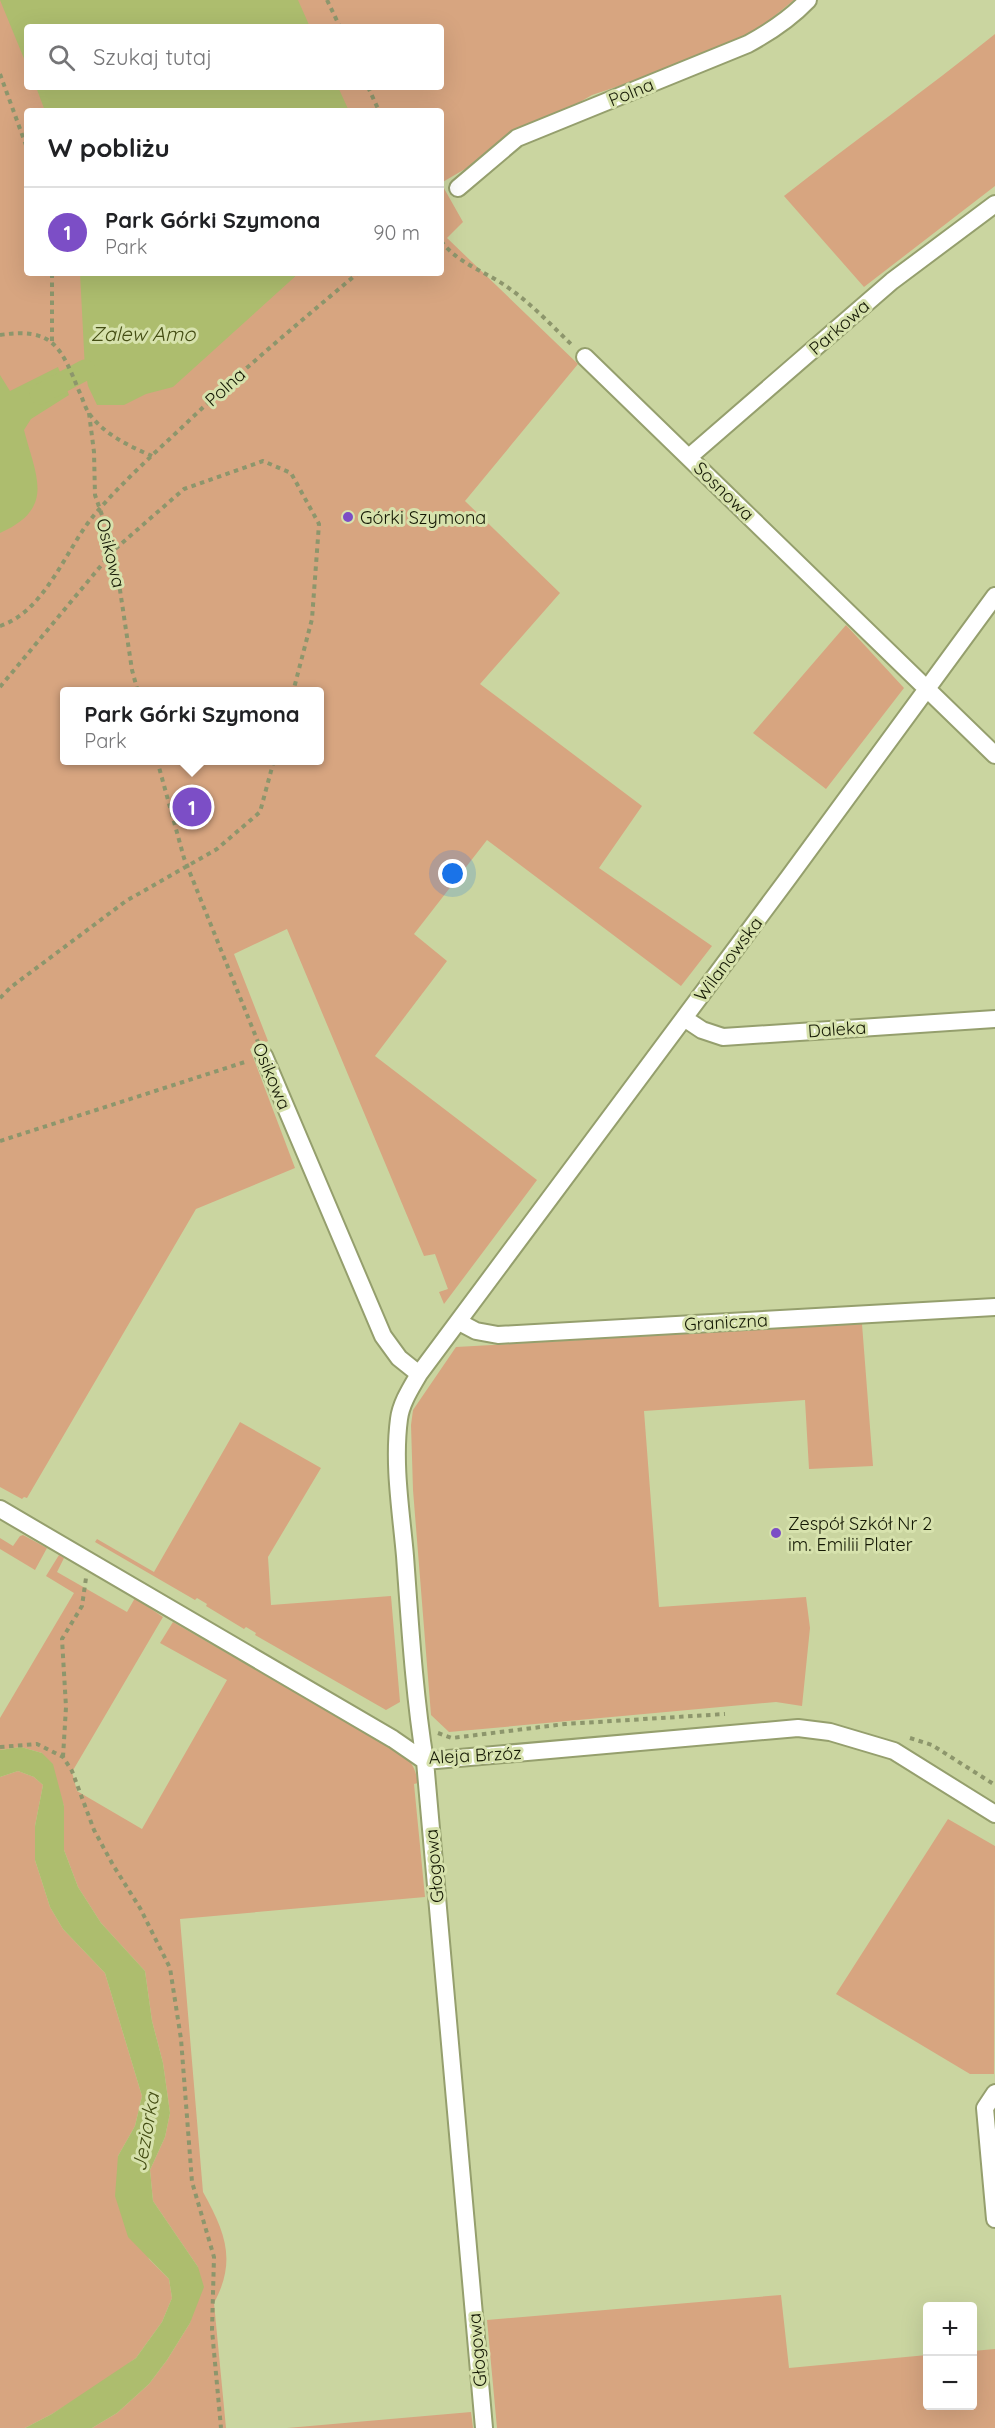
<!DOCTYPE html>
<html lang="pl">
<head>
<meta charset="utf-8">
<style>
	body { margin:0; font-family:Quicksand,sans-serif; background:#f6f6f6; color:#202124 }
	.controls { position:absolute; right:18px; bottom:18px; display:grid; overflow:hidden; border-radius:6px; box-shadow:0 6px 24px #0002 }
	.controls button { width:54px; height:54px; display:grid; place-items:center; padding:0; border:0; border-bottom:2px solid #e0e0e0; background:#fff; color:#202124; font:30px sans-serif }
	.you { position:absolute; left:453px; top:874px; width:21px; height:21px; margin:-15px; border:4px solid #fff; border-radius:50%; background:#1a73e8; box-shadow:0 0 0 9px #1a73e833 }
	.badge { display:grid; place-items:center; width:39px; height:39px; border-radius:50%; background:#7c4ec6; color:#fff; font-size:20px; font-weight:700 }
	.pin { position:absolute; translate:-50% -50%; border:3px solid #fff; box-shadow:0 2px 6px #0006 }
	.popup { position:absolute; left:60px; top:687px; width:264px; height:78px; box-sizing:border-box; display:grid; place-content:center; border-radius:6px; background:#fff; filter:drop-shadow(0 2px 4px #0005); font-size:20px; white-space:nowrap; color:#757577 }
	.popup b { font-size:22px; color:#202124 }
	.popup::after { content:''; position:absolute; left:50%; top:100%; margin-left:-12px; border:12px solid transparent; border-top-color:#fff }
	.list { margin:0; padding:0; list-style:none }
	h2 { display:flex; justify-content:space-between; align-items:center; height:78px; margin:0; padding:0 24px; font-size:26px }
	h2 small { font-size:20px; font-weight:400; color:#757577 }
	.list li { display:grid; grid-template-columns:39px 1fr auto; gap:18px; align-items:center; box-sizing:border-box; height:90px; padding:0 24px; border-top:2px solid #e0e0e0 }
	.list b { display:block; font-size:22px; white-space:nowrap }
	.list p { margin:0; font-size:20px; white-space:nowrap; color:#757577 }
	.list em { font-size:20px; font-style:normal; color:#757577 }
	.icon { flex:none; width:33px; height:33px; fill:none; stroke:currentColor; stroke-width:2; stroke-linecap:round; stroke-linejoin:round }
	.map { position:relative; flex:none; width:995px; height:2428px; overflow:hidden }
	.search { position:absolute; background:#fff; box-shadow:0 6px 24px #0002; left:24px; top:24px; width:420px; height:66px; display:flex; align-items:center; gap:15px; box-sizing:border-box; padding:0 21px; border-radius:6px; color:#757577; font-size:22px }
	.panel { position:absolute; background:#fff; box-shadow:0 6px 24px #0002; left:24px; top:108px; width:420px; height:168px; border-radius:6px }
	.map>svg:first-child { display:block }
	.green { fill:#d7a580; fill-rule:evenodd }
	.water { fill:#adbd6e }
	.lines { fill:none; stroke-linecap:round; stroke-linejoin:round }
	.canal { stroke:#adbd6e; stroke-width:21 }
	.street-casing { stroke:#959f6d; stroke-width:20 }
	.path { stroke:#8d966c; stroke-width:4; stroke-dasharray:4.5 4.5; stroke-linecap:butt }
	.street { stroke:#fff; stroke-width:16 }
	.poi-dot { fill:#7c4ec6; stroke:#d7e2ad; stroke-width:2 }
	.labels { text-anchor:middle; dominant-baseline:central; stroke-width:6; stroke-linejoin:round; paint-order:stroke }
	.street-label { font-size:18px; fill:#141804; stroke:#d7e2ad }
	.poi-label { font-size:18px; fill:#141804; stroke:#d7e2ad; text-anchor:start }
	.water-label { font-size:20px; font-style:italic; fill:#454e14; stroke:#d7e2ad }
</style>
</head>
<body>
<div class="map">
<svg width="995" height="2428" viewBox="0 0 995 2428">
	<rect width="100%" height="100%" fill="#cad5a0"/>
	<path class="green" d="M 0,0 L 794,0 L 755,32 L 713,51 L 634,81 L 592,95 L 441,183 L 441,111 L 27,111 L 27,273 L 441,273 L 441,183 L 463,222 L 447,238 L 578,364 L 465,501 L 560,593 L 480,684 L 642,806 L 599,868 L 712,946 L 681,986 L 487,840 L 414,934 L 447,961 L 375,1056 L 537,1180 L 444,1304 L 439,1292 L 448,1289 L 435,1254 L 424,1256 L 287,929 L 234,954 L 268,1041 L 250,1049 L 295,1168 L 196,1209 L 27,1498 L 24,1497 L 22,1499 L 0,1487 ZM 27,27 L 441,27 L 441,87 L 27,87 ZM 64,692 L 320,692 L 320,760 L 64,760 Z
		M 995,34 L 995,186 L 864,287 L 784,196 C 854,141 926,90 995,34 Z
		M 846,625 L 904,688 L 826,789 L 753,733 Z
		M 862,1324 L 873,1466 L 809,1469 L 805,1400 L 644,1411 L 659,1607 L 806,1597 L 810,1628 L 802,1706 L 776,1702 L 449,1732 L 431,1715 L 413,1490 L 411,1425 L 413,1410 L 456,1347 Z
		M 240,1422 L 321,1468 L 268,1557 L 271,1605 L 391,1596 L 400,1702 L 386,1710 L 255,1635 L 256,1633 L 246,1627 L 244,1629 L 206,1606 L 207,1604 L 197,1598 L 195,1600 L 95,1542 L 97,1539 L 154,1572 Z
		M 23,1535 L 47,1548 L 35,1570 L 0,1549 L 0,1538 L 13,1546 L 20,1536 Z
		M 59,1555 L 64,1558 L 57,1572 L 127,1612 L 135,1598 L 163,1617 L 72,1772 L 77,1791 L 142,1829 L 227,1680 L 160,1643 L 173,1622 L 379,1741 C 401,1754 414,1756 418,1783 L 414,1784 L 425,1897 L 180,1919 L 203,2192 C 225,2232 237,2260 214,2303 L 226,2428 L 92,2428 L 117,2413 L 149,2384 L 167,2360 L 190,2323 L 198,2267 L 153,2201 L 150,2170 L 165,2137 L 170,2113 L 163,2063 L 152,2021 L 145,1971 L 101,1923 L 78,1887 L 64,1850 L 64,1806 L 42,1753 L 21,1747 L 0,1750 L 0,1718 L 74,1593 L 46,1576 Z
		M 18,1771 L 34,1777 L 43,1785 L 35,1826 L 35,1860 L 50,1907 L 63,1929 L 105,1973 L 142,2096 L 135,2126 L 118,2156 L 149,2259 L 169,2279 L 172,2298 L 162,2322 L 136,2358 L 103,2382 L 52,2414 L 25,2428 L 0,2428 L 0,1777 Z
		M 948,1819 L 995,1846 L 994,2074 L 970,2074 L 836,1994 Z
		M 781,2295 L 789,2368 L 927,2355 L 928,2406 L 972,2406 L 973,2351 L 995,2349 L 995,2428 L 497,2428 L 487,2320 Z
		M 471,2412 L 473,2428 L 287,2428 Z"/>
	<path class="water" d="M 0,0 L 298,0 L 310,27 L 27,27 L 27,66 Z
		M 36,87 L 338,87 L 349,111 L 45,111 Z
		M 80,273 L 299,273 L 173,387 L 146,394 L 124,405 L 97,405 L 88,386 L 85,370 Z
		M 58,367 L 69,395 L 31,419 L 24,430 C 36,477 56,508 0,533 L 0,375 L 10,391 Z
		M 21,1747 L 42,1753 L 53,1764 L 64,1806 L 64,1850 L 78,1887 L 101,1923 L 145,1971 L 152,2021 L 163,2063 L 170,2113 L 165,2137 L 150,2170 L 153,2201 L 198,2267 L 204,2287 L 190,2323 L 167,2360 L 149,2384 L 117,2413 L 92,2428 L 25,2428 L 52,2414 L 136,2358 L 162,2322 L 172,2298 L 169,2279 L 128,2237 L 115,2196 L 118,2156 L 135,2126 L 142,2096 L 105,1973 L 63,1929 L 50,1907 L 35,1860 L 35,1826 L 43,1785 L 34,1777 L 18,1771 L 0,1777 L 0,1750 Z"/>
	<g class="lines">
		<path class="canal" d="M 40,394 L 85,370"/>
		<g class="street-casing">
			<path id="street" d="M 458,188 L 517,138 L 748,44 C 770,32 790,19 808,0
				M 585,357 L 995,755
				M 689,457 L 892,281 L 995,204
				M 684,1018 L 702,1030 L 723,1037 L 995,1019
				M 264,1056 L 383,1336 L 399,1358 L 419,1374
				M 459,1322 L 476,1331 L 498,1335 L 995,1307
				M 0,1509 L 393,1739 L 425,1761 L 798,1728 L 830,1732 L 894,1751 L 995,1814
				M 995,2093 L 985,2108 L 995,2219
				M 484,2428 L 425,1761 C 414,1693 410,1624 405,1556 C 401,1511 393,1464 399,1419 C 401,1403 411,1388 419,1374 L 789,877 L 995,596"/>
		</g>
		<path class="path" d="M 327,0 L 340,27
			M 0,74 L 27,148
			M 368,87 L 379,111
			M 441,241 C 459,265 488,272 510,289 C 533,305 553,327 573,346
			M 0,335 C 53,327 61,347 79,391 C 83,399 85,409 91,416 C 106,435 129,446 152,456
			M 52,341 L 52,273
			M 89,413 L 94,452 L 95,495 L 114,550 L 132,670 L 138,692
			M 0,626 C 46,611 66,548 95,514 C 120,485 148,459 176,433 C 234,377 296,325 358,273
			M 0,687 L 114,550 L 184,489 L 263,461 L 291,473 L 319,524 L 312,619 L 293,692
			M 157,760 L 184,858 L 258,1042
			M 0,998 L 11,987 L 126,901 L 217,849 L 260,812 L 274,760
			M 0,1141 L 248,1061
			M 438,1733 L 452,1738 L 565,1724 L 725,1714
			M 910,1738 L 932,1745 L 995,1785
			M 0,1747 L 37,1744 L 63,1757 L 72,1771 L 94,1830 L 113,1865 L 140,1908 L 170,1968 L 181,2039 L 192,2182 L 214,2257 L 212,2330 L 221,2428
			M 63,1757 L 66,1707 L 62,1639 L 82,1606 L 86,1578"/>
		<use href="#street" class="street"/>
	</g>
	<g class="poi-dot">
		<circle cx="348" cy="517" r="6"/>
		<circle cx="776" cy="1533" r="6"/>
	</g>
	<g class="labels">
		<g class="street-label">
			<text transform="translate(631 92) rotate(-22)">Polna</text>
			<text transform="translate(839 327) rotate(-41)">Parkowa</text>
			<text transform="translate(225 387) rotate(-42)">Polna</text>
			<text transform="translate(724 491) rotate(44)">Sosnowa</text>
			<text transform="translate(111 553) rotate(76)">Osikowa</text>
			<text transform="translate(728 959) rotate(-53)">Wilanowska</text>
			<text transform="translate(837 1029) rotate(-4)">Daleka</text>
			<text transform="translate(272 1076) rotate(67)">Osikowa</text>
			<text transform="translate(726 1322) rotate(-3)">Graniczna</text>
			<text transform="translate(475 1755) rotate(-3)">Aleja Brzóz</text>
			<text transform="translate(434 1866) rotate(-95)">Głogowa</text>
			<text transform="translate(477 2350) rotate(-95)">Głogowa</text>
		</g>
		<g class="poi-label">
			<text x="360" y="517">Górki Szymona</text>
			<text x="788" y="1523">Zespół Szkół Nr 2<tspan x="788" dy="21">im. Emilii Plater</tspan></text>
		</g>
		<g class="water-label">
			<text x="143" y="333">Zalew Amo</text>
			<text transform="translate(145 2132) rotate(-80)">Jeziorka</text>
		</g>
	</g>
</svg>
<div class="controls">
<button>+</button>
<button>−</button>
</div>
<div class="you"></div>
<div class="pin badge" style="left:192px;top:807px">1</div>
<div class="popup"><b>Park Górki Szymona</b>Park</div>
<div class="search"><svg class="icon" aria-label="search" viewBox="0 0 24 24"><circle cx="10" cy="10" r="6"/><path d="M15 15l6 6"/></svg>Szukaj tutaj</div>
<section class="panel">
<h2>W pobliżu<small></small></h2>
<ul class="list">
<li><span class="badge">1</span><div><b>Park Górki Szymona</b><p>Park</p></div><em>90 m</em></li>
</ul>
</section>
</div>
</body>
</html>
